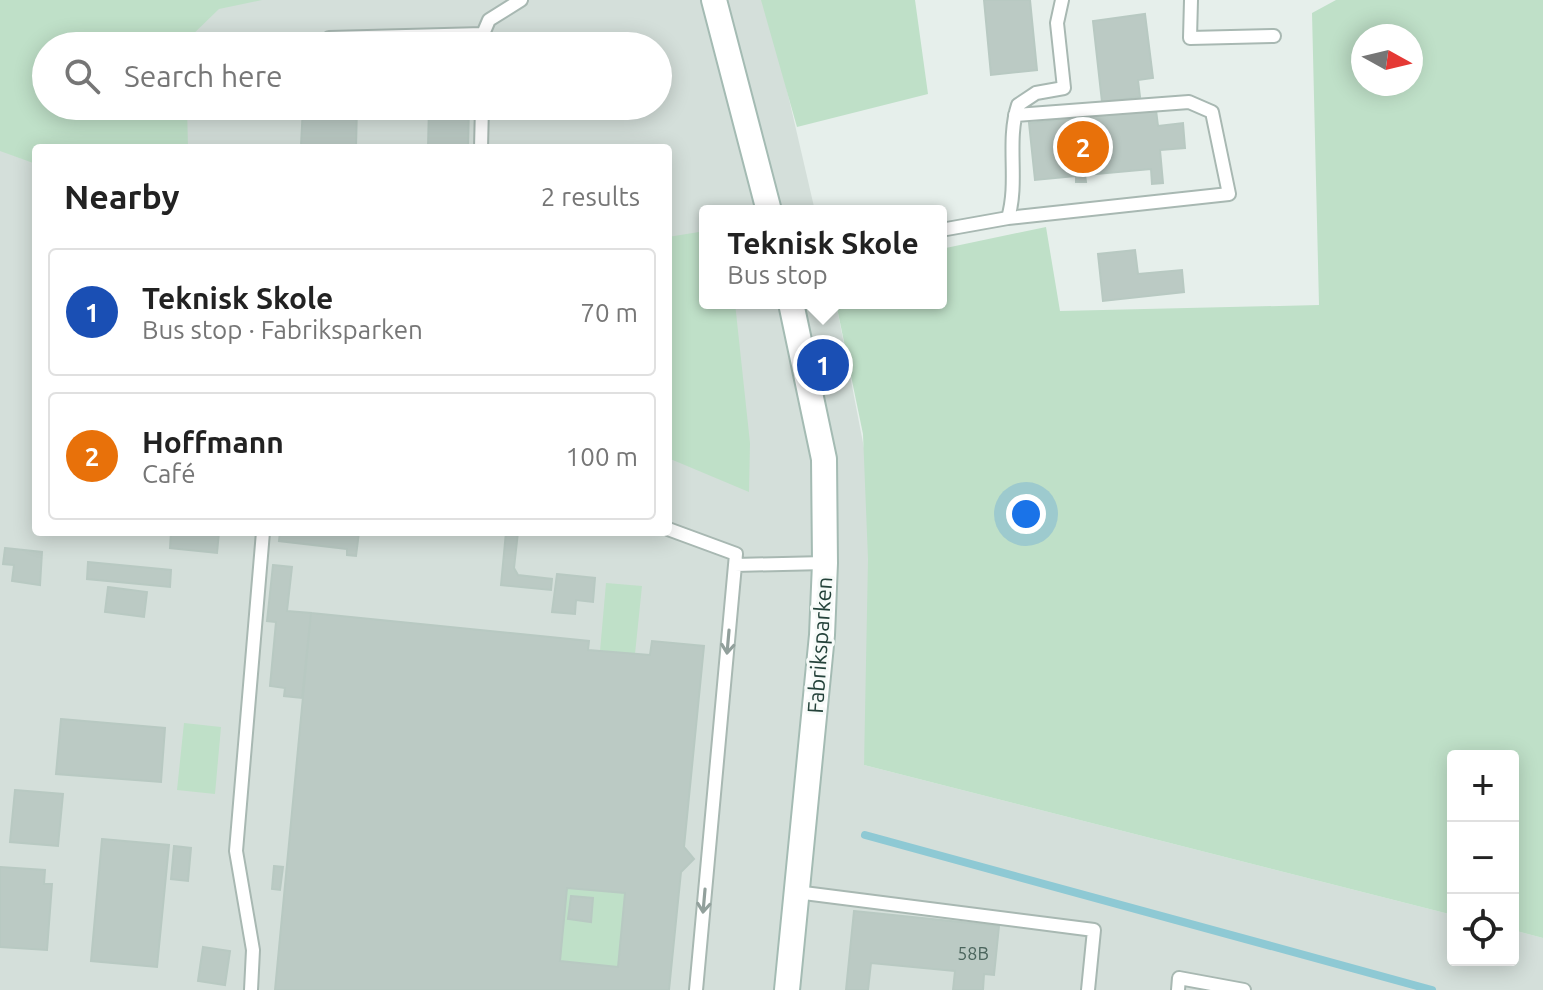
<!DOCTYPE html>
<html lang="en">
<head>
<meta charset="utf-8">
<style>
	body { margin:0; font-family:Ubuntu,sans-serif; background:#f6f6f6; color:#222 }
	.controls { position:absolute; right:24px; bottom:24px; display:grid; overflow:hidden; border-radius:8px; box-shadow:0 4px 20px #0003 }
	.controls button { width:72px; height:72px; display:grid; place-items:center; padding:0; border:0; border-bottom:2px solid #e0e0e0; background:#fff; color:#222; font:40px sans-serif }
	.compass { position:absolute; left:1351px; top:24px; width:72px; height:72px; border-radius:50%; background:#fff; box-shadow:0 4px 20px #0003; rotate:98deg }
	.you { position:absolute; left:1026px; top:514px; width:28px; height:28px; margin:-20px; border:6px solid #fff; border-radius:50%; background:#1a73e8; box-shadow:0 0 0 12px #1a73e833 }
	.badge { display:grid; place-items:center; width:52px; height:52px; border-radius:50%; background:#0b8043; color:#fff; font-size:26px; font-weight:700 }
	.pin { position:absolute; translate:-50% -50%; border:4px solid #fff; box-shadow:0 2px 8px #0006 }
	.popup { position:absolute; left:699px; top:205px; width:248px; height:104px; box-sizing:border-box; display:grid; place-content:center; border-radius:8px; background:#fff; filter:drop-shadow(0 2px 6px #0005); font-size:26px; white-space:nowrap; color:#767676 }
	.popup b { font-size:30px; color:#222 }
	.popup::after { content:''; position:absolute; left:50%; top:100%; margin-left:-16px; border:16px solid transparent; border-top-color:#fff }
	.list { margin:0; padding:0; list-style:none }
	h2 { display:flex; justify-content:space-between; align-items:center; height:104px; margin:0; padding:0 32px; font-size:34px }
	h2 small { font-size:26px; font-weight:400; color:#767676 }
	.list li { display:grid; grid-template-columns:52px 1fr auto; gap:24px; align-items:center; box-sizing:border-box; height:128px; margin:0 16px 16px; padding:0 16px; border:2px solid #e0e0e0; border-radius:8px }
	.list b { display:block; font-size:30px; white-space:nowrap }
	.list p { margin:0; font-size:26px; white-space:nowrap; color:#767676 }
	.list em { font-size:26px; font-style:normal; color:#767676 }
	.icon { flex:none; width:44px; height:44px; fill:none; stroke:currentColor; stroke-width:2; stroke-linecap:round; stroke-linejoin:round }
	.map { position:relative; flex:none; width:1543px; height:990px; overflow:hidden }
	.search { position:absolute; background:#fff; box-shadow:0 4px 20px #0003; left:32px; top:32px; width:640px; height:88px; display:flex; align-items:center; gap:20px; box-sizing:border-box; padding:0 28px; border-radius:44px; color:#767676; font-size:30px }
	.panel { position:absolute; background:#fff; box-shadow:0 4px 20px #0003; left:32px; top:144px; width:640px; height:392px; border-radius:8px }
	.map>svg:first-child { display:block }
	.built { fill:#d4dfda; fill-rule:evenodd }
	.green { fill:#bfe0c8; fill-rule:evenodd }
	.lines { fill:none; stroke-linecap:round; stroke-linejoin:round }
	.stream { stroke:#8ec9d4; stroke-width:8 }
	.building { fill:#bbcac4; stroke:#b8c9c2; stroke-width:2; fill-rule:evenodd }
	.lane-casing { stroke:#a8b8b2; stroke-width:16 }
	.secondary-casing { stroke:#a4bbb3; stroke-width:28 }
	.lane { stroke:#fff; stroke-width:12 }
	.secondary { stroke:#fff; stroke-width:24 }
	.oneway { stroke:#92a09c }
	.labels { text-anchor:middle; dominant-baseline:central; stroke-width:6; stroke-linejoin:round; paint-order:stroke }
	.number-label { font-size:18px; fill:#4a645c }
	.street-label { font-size:22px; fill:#24423a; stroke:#f7fbf9 }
</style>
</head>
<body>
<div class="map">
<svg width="1543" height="990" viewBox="0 0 1543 990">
	<rect width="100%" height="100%" fill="#e6efeb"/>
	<path class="built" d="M 0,0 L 766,0 L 815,211 L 705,211 L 705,303 L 836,303 L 869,474 L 876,615 L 864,765 L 1453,915 L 1453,960 L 1513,960 L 1513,930 L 1543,938 L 1543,990 L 0,990 ZM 46,46 L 658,46 L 658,106 L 46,106 ZM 36,148 L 668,148 L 668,532 L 36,532 Z"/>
	<path class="green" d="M 0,0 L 262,0 L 219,9 L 187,40 L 187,46 L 46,46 L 46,106 L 187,106 L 188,148 L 36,148 L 36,164 L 0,151 Z
		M 761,0 L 915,0 L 928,94 L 797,127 Z
		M 1336,0 L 1543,0 L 1543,938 L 1513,930 L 1513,756 L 1453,756 L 1453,915 L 864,765 L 868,559 L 863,434 L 836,303 L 941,303 L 941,249 L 1046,227 L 1060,311 L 1319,305 L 1312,13 ZM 1411,36 L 1411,84 L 1363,84 L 1363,36 Z
		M 705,231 L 705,303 L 735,303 L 750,443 L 749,492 L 668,458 L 668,237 Z
		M 606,583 L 642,586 L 635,654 L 600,651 Z
		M 184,723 L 221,727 L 215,794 L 177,790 Z
		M 567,888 L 625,893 L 618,967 L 560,961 Z"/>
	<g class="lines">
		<path class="stream" d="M 865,835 L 1432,990"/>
	</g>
	<path class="building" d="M 984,0 L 1030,0 L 1037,70 L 991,75 Z
		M 1145,14 L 1153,78 L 1138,80 L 1140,97 L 1102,102 L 1093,21 Z
		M 303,106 L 357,106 L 356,148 L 301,146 Z
		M 429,106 L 469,106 L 468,148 L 428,148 Z
		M 1156,110 L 1158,126 L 1183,123 L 1185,148 L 1160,150 L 1163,183 L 1152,184 L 1151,169 L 1085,175 L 1086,182 L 1076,182 L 1076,176 L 1035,180 L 1029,123 Z
		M 1135,250 L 1138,274 L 1182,270 L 1184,292 L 1103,301 L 1098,254 Z
		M 171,532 L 219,532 L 217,553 L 170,548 Z
		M 280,532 L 359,532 L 356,556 L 347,555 L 347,549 L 279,541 Z
		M 506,532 L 518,532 L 514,568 L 518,575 L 552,579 L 551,590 L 501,585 Z
		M 5,548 L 42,552 L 40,585 L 12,581 L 14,565 L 3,564 Z
		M 88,562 L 171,570 L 170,587 L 87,579 Z
		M 273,565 L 292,567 L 287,611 L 311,613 L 302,698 L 284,696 L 285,688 L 270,686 L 276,622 L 267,621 Z
		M 557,574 L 595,578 L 593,602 L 576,600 L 575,614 L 552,612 Z
		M 108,587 L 147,592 L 144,617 L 105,612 Z
		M 311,613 L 589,641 L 588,650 L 650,655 L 652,641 L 704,646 L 684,847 L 694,859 L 681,872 L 669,990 L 275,990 ZM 567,888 L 625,893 L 618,967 L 560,961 Z
		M 61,719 L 165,728 L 161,782 L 56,774 Z
		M 15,790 L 63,794 L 58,846 L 10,842 Z
		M 102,839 L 169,845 L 157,967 L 91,961 Z
		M 174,846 L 191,848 L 188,881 L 171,879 Z
		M 274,866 L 283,867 L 280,890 L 272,889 Z
		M 0,867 L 45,870 L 44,884 L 52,884 L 47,950 L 0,947 Z
		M 571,896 L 593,898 L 591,922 L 568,919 Z
		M 854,911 L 999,926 L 994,975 L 984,974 L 983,990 L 953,990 L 955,971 L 871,963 L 868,990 L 846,990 Z
		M 203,947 L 230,951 L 225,985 L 198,981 Z"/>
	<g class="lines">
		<g class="lane-casing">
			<path id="lane" d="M 1191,0 L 1190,38 L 1274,36
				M 329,38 L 483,34 L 489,20 L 521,0
				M 481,148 L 482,106
				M 1008,218 C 1019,181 1006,142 1018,105 L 1036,93 L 1064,88 L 1057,23 L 1062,0
				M 941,230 L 1008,218 L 1229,194 L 1212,112 L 1189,102 L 1015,115
				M 668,529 L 736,554 L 735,565 L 825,563
				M 796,892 L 1094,930 L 1088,990
				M 251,990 L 253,950 L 236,851 L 263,532
				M 696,990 L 735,565
				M 1178,990 L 1179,978 L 1244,990"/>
		</g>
		<g class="secondary-casing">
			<path id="secondary" d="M 714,0 L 769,211
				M 787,990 L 822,635 L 825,563 L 824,459 L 791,303"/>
		</g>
		<use href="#lane" class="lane"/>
		<use href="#secondary" class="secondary"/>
	</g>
	<defs><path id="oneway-shaft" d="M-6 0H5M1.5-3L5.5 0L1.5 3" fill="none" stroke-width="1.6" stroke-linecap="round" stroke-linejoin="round" transform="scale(2)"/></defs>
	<g class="oneway">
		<use href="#oneway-shaft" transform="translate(728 642) rotate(95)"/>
		<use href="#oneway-shaft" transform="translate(704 901) rotate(95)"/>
	</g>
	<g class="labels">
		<g class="number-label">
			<text x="973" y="953">58B</text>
		</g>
		<g class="street-label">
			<text transform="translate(819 645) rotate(-86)">Fabriksparken</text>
		</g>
	</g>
</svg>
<div class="controls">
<button>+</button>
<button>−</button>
<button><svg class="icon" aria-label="locate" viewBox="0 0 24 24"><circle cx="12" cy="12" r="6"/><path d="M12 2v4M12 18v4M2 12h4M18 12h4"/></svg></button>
</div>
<svg class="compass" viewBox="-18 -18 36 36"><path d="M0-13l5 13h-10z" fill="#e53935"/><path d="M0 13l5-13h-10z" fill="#767676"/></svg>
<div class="you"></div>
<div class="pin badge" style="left:823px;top:365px;background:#1a4fb4">1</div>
<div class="popup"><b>Teknisk Skole</b>Bus stop</div>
<div class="pin badge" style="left:1083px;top:147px;background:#e8710a">2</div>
<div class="search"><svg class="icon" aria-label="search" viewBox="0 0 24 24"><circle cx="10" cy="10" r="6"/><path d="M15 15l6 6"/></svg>Search here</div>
<section class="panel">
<h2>Nearby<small>2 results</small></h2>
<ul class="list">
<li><span class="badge" style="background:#1a4fb4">1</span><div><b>Teknisk Skole</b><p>Bus stop · Fabriksparken</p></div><em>70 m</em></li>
<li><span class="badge" style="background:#e8710a">2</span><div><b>Hoffmann</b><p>Café</p></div><em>100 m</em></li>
</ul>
</section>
</div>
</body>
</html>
